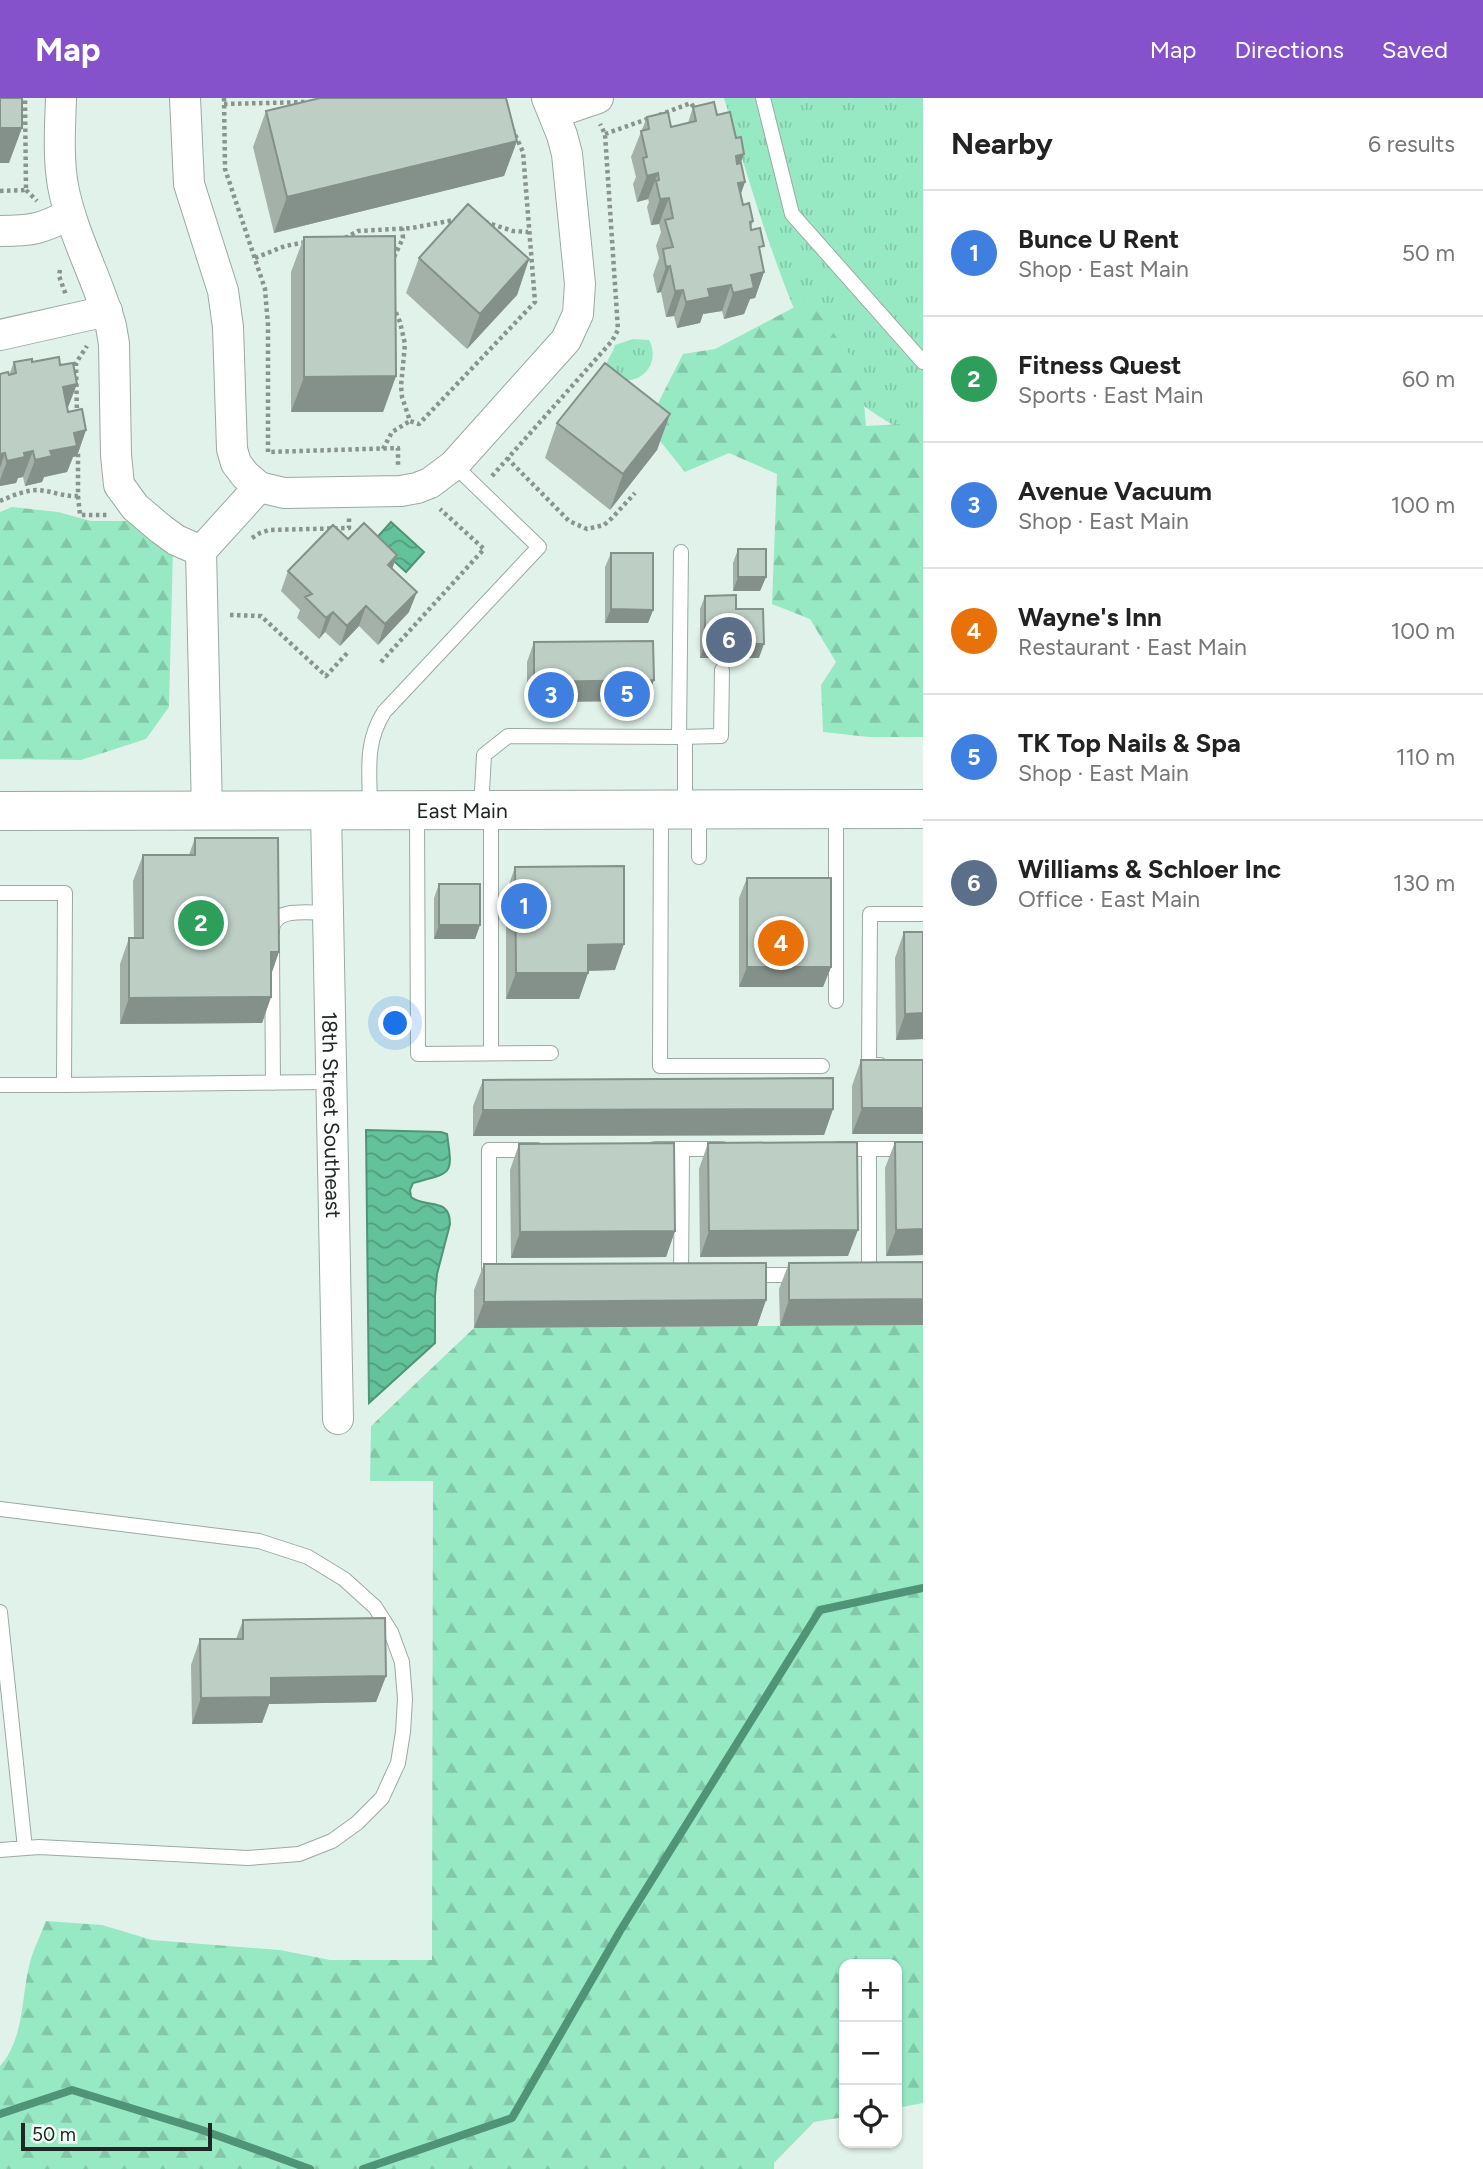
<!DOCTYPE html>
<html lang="en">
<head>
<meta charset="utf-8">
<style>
	body { margin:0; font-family:Figtree,sans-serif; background:#f6f6f6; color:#222 }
	.controls { position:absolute; right:21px; bottom:21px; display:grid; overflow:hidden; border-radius:14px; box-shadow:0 2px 5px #0004 }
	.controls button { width:63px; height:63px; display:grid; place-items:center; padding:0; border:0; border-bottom:2px solid #e0e0e0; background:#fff; color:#222; font:35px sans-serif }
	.scale { position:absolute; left:21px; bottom:18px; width:191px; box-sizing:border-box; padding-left:7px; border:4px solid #212724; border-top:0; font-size:19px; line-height:24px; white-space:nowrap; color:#212724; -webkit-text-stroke:5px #f1fff8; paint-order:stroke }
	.you { position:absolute; left:396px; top:926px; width:24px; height:24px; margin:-18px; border:5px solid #fff; border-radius:50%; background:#1a73e8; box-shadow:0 0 0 10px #1a73e833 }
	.badge { display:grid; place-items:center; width:46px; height:46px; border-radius:50%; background:#8552cb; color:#fff; font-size:23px; font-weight:700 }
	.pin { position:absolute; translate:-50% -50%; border:4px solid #fff; box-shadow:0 2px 7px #0006 }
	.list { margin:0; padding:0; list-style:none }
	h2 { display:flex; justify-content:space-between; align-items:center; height:91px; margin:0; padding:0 28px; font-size:30px }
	h2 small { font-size:23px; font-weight:400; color:#767676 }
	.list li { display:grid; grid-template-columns:46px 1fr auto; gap:21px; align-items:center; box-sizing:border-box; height:126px; padding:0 28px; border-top:2px solid #e0e0e0 }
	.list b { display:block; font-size:26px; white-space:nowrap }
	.list p { margin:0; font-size:23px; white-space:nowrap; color:#767676 }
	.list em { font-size:23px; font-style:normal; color:#767676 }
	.icon { flex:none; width:38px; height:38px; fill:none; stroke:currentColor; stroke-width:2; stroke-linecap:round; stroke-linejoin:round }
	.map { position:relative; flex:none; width:923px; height:2071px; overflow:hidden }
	header { display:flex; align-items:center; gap:42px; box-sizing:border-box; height:98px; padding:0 35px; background:#8552cb; color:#fff }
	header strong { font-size:33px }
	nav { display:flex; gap:38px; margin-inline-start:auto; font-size:24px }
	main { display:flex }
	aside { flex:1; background:#fff }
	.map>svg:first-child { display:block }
	.grass { fill:url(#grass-tufts) }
	.forest { fill:url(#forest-firs) }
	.water { fill:url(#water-waves); stroke:#4f9477; stroke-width:2 }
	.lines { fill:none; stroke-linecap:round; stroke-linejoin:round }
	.stream { stroke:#4f9477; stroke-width:8 }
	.lane-casing { stroke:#9aaaa2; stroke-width:16 }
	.street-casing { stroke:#9aaaa2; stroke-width:32 }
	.secondary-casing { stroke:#9aaaa2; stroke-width:40 }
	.path { stroke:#89948f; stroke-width:4.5; stroke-dasharray:3.5 3.5; stroke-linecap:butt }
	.lane { stroke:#fff; stroke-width:14 }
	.street { stroke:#fff; stroke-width:30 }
	.secondary { stroke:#fff; stroke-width:38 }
	.wall { fill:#a3b1a9 }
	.shaded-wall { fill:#84908a }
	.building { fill:#bdcec5; stroke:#84908a; stroke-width:2 }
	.labels { text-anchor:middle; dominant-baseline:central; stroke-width:7; stroke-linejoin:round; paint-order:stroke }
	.street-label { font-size:21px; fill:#212724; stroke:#f1fff8 }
</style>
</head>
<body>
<header>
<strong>Map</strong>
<nav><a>Map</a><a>Directions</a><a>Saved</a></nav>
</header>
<main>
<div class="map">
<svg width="923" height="2071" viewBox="0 0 923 2071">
	<defs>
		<pattern id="grass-tufts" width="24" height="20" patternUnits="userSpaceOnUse" patternTransform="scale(1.75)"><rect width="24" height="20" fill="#97e9c4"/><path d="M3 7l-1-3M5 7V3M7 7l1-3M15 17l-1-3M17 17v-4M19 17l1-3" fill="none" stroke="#82c8a8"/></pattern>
		<pattern id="forest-firs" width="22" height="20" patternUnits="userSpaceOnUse" patternTransform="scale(1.75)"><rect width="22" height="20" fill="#97e9c4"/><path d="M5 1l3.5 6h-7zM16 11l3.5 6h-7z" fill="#82c8a8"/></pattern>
		<pattern id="water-waves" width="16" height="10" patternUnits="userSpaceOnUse" patternTransform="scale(1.75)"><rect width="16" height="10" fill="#63c29a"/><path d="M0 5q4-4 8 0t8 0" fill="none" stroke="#519e7d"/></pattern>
	</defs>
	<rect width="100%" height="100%" fill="#e1f2ea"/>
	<path class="grass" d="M 724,0 L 923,0 L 923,343 C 893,327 863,312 840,286 C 809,253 793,210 778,169 C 757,113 741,56 724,0 Z
		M 633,241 L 649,242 C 657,256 652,275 635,281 C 630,283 623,282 618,282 L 606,268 C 608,259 613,255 615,247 Z"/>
	<path class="forest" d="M 808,202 L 861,271 L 866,328 L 923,325 L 923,639 L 869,639 L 823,634 L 821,587 L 836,564 L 810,521 L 772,506 L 777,376 L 729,355 L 685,374 L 647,327 L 683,256 L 715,251 Z
		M 12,409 L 58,414 L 91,423 L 137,423 L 173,451 L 169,609 L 146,641 L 81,662 L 0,661 L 0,414 Z
		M 923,1227 L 923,2005 L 897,2010 L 897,1866 L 844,1866 L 844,2019 L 814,2024 L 774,2065 L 774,2071 L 0,2071 L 0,1968 C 25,1940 21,1898 30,1864 C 34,1850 41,1836 46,1823 L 102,1827 L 152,1842 L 280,1852 L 330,1862 L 432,1862 L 433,1383 L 370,1383 L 371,1328 L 474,1230 Z"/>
	<path class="water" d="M 391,424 L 424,454 L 406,474 L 373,444 Z
		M 366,1032 L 441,1034 L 447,1036 C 453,1078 453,1074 413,1085 L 410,1092 L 411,1099 C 426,1111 450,1098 450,1126 L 437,1176 L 435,1198 L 435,1245 L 369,1305 Z"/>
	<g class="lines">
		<path class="stream" d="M 0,2016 L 72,1992 L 199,2031 L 310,2071
			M 363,2071 L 512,2020 L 620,1833 L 820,1512 L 923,1490"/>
		<g class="lane-casing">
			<path id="lane" d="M 763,0 L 792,116 L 923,264
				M 679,639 L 721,638 L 722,572
				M 685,710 L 685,639
				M 370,711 C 370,675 364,646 384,614 L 539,449 L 454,367
				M 481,711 L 484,657 L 508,638 L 679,639 L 681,454
				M 699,712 L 699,759
				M 661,713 L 660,968 L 822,968
				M 836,713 L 836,903
				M 417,714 L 418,956 L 551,955
				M 491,714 L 491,955
				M 0,795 L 65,795 L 64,987 L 0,987
				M 272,833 C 272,808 311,815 328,815
				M 272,853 L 273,985
				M 880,967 L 869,967 L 870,816 L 923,816
				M 64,987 L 332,984
				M 655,1051 L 722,1051
				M 840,1051 L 923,1051
				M 750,1177 L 803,1177
				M 869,1177 L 869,1051
				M 495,1178 L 489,1178 L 489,1052 L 537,1052
				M 681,1178 L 682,1051
				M 0,1411 L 259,1443 L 308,1459 L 344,1481 L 375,1509 L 391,1534 L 402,1564 L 405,1601 L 403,1634 L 398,1665 L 382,1700 L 357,1725 L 332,1743 L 299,1756 L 248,1760 L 39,1749 L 0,1752
				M 0,1514 L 25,1750"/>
		</g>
		<g class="street-casing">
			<g id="street">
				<path d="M 61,0 C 60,29 58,60 63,88 C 72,136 98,181 111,228 L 114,246 L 116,357 L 119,387 L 135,409 L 161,431 L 176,442 L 201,453"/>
				<path d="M 185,0 L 189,86 L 223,193 L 228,229 L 232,351 L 236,365 L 245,377 L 259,389 L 284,395 L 401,393 L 417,390 L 430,385 L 454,367 L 566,242 L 578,216 L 580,186 L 567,56 L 562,37 L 547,0"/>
				<path d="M 554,15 L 598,0"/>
				<path d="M 0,133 C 32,133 42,131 70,116"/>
				<path d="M 0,237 L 107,213"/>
				<path d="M 207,713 L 201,453 L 259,389"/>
				<path id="s1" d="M 326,713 L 338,1321"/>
			</g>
		</g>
		<g class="secondary-casing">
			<g id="secondary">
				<path id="s2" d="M 0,713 L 923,711"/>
			</g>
		</g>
		<path class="path" d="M 224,0 L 225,71 L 265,191 L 268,227 L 268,354 L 398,350 L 398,367
			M 224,6 L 306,4
			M 659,17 L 691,5 L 696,13
			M 605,36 L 650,20
			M 26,92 L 37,103
			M 0,93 L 26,92 L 25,0
			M 485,124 L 513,133 L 528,134
			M 345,140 L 358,133 L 412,130 L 459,121
			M 394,159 L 403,140 L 402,130
			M 255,160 L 285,148 L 306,144
			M 60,172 L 59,178 L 66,197
			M 393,208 L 400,224 L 405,246 L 401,288 L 402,299 L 410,323 L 419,326 L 535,204 L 523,54 L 513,32
			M 77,317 L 76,265 L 87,248
			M 383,351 L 392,334 L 410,323
			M 507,360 L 569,423 L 587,431 L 604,427 L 612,420 L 635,395
			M 492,378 L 612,243 L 618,232 L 605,36 L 600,26
			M 78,398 L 80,417 L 109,417
			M 0,403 C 12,398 25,392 38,392 C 52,393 64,399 78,398 L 78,354
			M 252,440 L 260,435 L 269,432 L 349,430 L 349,418
			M 230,517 L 261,518 L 326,578 L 349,553
			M 381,564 L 484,451 L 440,411"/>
		<use href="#lane" class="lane"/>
		<use href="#street" class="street"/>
		<use href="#secondary" class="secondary"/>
	</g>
	<path class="wall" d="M 693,9 L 717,17 L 741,66 L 745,84 L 740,97 L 743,107 L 753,123 L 751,130 L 761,157 L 764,174 L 755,200 L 750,201 L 744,216 L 724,221 L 722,213 L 703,216 L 700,225 L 677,230 L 674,218 L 666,219 L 661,194 L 657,195 L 653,177 L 659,160 L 656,148 L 661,134 L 659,126 L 651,127 L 647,109 L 649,104 L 648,101 L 637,104 L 633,86 L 636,79 L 631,59 L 647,19 L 671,29 L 688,25 Z
		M 266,13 L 517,43 L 504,78 L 274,135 L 253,49 Z
		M 304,139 L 396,278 L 383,314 L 291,314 L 291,174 Z
		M 419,160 L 529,161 L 517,197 L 467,251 L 406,195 Z
		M 14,264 L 32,264 L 67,312 L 68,314 L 86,332 L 77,358 L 73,359 L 67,374 L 44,379 L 42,384 L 25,388 L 23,379 L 18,380 L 16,385 L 0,388 L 0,276 L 9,277 Z
		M 670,316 L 657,352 L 610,412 L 545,360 L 557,325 Z
		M 348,441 L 397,457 L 392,471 L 409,514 L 378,547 L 359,528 L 340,548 L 325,534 L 319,541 L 297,520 L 300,512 L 281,493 L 288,473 Z
		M 738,451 L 766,479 L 760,493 L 733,493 L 733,465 Z
		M 611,455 L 653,512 L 648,525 L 605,525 L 605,469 Z
		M 705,498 L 736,511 L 759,560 L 700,560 L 700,511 Z
		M 534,544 L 654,582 L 646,603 L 527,604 L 527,564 Z
		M 195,740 L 271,875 L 271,899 L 262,925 L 120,926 L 120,866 L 129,840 L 134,840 L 133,783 L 143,757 L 189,757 Z
		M 515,769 L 615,872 L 588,873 L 588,875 L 579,901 L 506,901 L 506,795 Z
		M 747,780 L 831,869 L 823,889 L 739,889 L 739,800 Z
		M 439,786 L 480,827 L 475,841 L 434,841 L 434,800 Z
		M 904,834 L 923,941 L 896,942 L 895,860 Z
		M 861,962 L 923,962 L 852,1036 L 852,988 Z
		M 483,982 L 833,1011 L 824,1037 L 473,1038 L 473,1008 Z
		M 895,1044 L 923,1157 L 886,1158 L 885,1070 Z
		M 708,1045 L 848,1158 L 700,1159 L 699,1071 Z
		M 519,1046 L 675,1133 L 666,1159 L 511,1160 L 510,1072 Z
		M 923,1164 L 780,1228 L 779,1191 L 789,1165 Z
		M 484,1166 L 766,1202 L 757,1228 L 474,1230 L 474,1192 Z
		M 243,1522 L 386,1578 L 376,1604 L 269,1606 L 262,1625 L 192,1626 L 191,1567 L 200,1541 L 236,1541 Z"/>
	<path class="shaded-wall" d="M 0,30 L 22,30 L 9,65 L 0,65 Z
		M 517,43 L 504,78 L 274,135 L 287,99 Z
		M 744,56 L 735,82 L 736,58 Z
		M 658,75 L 648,101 L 637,104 L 647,78 Z
		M 745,84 L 736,110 L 738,85 Z
		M 669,100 L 659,126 L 651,127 L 660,101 Z
		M 529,161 L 517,197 L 467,251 L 480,216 Z
		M 670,168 L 661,194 L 657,195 L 666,169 Z
		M 764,174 L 755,200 L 750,201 L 744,216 L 724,221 L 733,195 L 751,177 Z
		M 731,187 L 722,213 L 703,216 L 700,225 L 677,230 L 686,204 L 708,191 Z
		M 683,192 L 674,218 L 666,219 L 675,193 Z
		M 396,278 L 383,314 L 291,314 L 304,279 Z
		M 77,286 L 67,312 L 63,289 Z
		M 670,316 L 657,352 L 610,412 L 623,376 Z
		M 86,332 L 77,358 L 73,359 L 67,374 L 44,379 L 42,384 L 25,388 L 35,362 L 50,353 L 74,335 Z
		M 33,353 L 23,379 L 18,380 L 16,385 L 0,388 L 0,382 L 7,363 L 24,355 Z
		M 5,355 L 0,370 L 0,356 Z
		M 397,457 L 390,477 L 388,467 Z
		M 738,479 L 766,479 L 760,493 L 733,493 Z
		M 417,494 L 409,514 L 378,547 L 385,526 Z
		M 366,508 L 359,528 L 340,548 L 347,528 Z
		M 611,511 L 653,512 L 648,525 L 605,525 Z
		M 333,514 L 325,534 L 319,541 L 326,520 Z
		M 705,546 L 764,546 L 759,560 L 700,560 Z
		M 654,582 L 646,603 L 527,604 L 534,584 Z
		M 439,827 L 480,827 L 475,841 L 434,841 Z
		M 624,846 L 615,872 L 579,873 L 588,847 Z
		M 271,854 L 279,854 L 270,880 Z
		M 747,869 L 831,869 L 823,889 L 739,889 Z
		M 516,875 L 588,875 L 579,901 L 506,901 Z
		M 271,899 L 262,925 L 120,926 L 129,900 Z
		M 923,915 L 923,941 L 896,942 L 905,916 Z
		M 862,1010 L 923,1010 L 923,1036 L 852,1036 Z
		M 833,1011 L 824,1037 L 473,1038 L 483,1012 Z
		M 923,1131 L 923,1157 L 886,1158 L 896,1132 Z
		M 858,1132 L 848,1158 L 700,1159 L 709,1133 Z
		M 675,1133 L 666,1159 L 511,1160 L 520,1134 Z
		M 923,1201 L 923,1227 L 780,1228 L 789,1202 Z
		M 766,1202 L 757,1228 L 474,1230 L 484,1204 Z
		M 386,1578 L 376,1604 L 269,1606 L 262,1625 L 192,1626 L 201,1600 L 271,1580 Z"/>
	<path class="building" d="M 0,0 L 22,0 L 22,30 L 0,30 Z
		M 320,0 L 506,0 L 517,43 L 287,99 L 266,13 Z
		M 714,4 L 717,17 L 730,14 L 736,40 L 741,39 L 744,56 L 736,58 L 737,66 L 741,65 L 745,84 L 738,85 L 743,107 L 749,105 L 753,123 L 750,124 L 751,132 L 760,130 L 764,148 L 759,149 L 764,174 L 751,177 L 754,190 L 733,195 L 731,187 L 708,191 L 710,199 L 686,204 L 683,192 L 675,193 L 670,168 L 666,169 L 663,151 L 673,149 L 665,122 L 673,120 L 669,100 L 660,101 L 656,83 L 659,82 L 658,75 L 647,78 L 643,60 L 647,59 L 641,33 L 649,31 L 647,19 L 668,14 L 671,29 L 696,23 L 693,9 Z
		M 468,106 L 529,161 L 480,216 L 419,160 Z
		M 395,138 L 396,278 L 304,279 L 304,139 Z
		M 59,259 L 60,267 L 73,265 L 77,286 L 63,289 L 68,314 L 82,311 L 86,332 L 74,335 L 77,348 L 50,353 L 52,358 L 35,362 L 33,353 L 24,355 L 25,359 L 7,363 L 5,355 L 0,356 L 0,276 L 8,274 L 9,277 L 16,275 L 14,264 L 32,261 L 32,264 Z
		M 605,265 L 670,316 L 623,376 L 557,325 Z
		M 364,425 L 397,457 L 388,467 L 417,494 L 385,526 L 366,508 L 347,528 L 333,514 L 326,520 L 305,499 L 312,496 L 288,473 L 333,427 L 348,441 Z
		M 738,451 L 766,451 L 766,479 L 738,479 Z
		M 611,455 L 653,455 L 653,512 L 611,511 Z
		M 736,497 L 736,511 L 763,511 L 764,546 L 705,546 L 705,498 Z
		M 653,543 L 654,582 L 534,584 L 534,544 Z
		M 195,740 L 278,740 L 279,854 L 271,854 L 271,899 L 129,900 L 129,840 L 143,840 L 143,757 L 195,757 Z
		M 624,768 L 624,846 L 588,847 L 588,875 L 516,875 L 515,769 Z
		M 747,780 L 831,780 L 831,869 L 747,869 Z
		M 439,786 L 480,786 L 480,827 L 439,827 Z
		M 904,834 L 923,834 L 923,915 L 905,916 Z
		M 861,962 L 923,962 L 923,1010 L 862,1010 Z
		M 833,980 L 833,1011 L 483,1012 L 483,982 Z
		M 857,1044 L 858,1132 L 709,1133 L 708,1045 Z
		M 895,1044 L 923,1044 L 923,1131 L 896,1132 Z
		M 674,1045 L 675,1133 L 520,1134 L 519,1046 Z
		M 923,1164 L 923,1201 L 789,1202 L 789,1165 Z
		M 766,1165 L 766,1202 L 484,1204 L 484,1166 Z
		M 385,1520 L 386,1578 L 271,1580 L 271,1599 L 201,1600 L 200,1541 L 243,1541 L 243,1522 Z"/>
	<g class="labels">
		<g class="street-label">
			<text stroke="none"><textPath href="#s2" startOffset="462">East Main</textPath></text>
			<text stroke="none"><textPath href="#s1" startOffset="304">18th Street Southeast</textPath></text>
		</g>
	</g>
</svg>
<div class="controls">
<button>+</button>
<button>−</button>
<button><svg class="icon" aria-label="locate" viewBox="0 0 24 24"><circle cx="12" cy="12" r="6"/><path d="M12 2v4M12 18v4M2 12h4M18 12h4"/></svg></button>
</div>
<div class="scale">50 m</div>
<div class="you"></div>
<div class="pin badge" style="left:524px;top:808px;background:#3f7fe0">1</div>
<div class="pin badge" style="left:201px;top:825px;background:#2e9e5b">2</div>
<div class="pin badge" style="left:551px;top:597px;background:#3f7fe0">3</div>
<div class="pin badge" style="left:781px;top:845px;background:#e8710a">4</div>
<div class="pin badge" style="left:627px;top:596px;background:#3f7fe0">5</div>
<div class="pin badge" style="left:729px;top:542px;background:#5c6f8a">6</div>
</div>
<aside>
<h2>Nearby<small>6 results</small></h2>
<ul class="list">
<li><span class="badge" style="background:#3f7fe0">1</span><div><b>Bunce U Rent</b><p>Shop · East Main</p></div><em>50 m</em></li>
<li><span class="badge" style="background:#2e9e5b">2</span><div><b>Fitness Quest</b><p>Sports · East Main</p></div><em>60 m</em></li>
<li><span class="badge" style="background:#3f7fe0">3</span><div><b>Avenue Vacuum</b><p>Shop · East Main</p></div><em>100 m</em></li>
<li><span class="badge" style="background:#e8710a">4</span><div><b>Wayne's Inn</b><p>Restaurant · East Main</p></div><em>100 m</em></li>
<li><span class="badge" style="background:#3f7fe0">5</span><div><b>TK Top Nails &amp; Spa</b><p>Shop · East Main</p></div><em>110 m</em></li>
<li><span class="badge" style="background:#5c6f8a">6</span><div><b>Williams &amp; Schloer Inc</b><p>Office · East Main</p></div><em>130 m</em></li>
</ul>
</aside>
</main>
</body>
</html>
